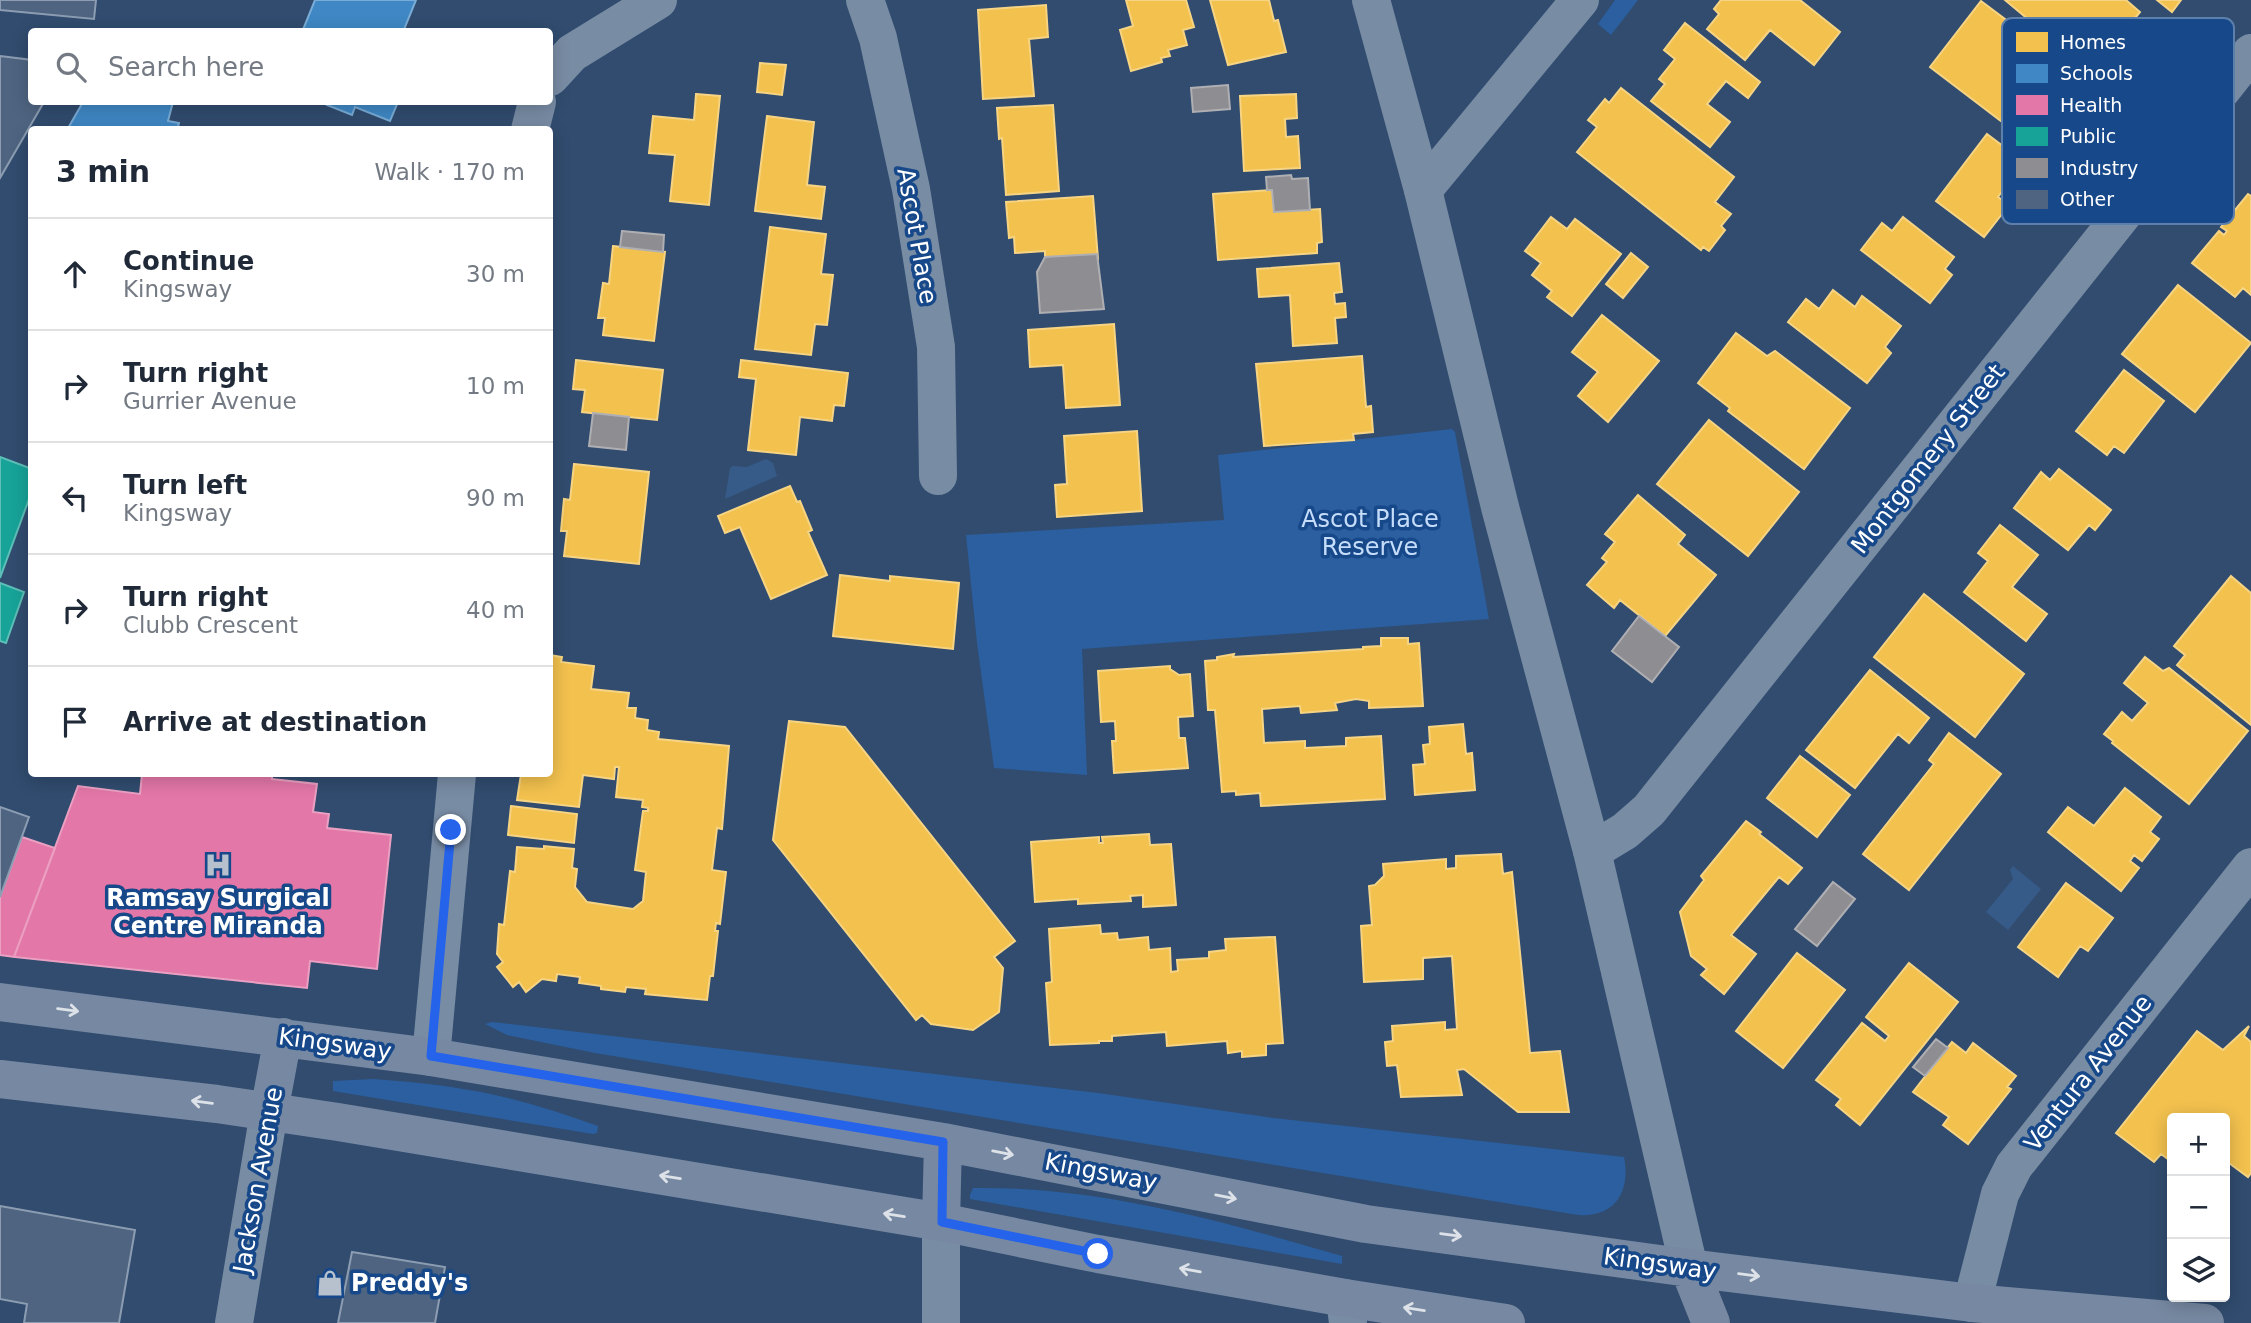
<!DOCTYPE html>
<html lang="en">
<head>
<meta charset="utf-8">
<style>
	body { margin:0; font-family:"DejaVu Sans",sans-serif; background:#f6f6f7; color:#1f2937 }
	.controls { position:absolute; right:21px; bottom:21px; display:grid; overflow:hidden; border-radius:7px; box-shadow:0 4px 18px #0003 }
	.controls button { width:63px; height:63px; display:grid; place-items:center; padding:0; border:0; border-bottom:2px solid #e0e1e3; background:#fff; color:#1f2937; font:35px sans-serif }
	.stop { position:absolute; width:21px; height:21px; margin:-16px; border:5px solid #2563eb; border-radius:50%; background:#fff }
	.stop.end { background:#2563eb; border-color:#fff; box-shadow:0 2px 7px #0008 }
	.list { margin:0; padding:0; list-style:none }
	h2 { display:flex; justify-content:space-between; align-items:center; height:91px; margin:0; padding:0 28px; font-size:30px }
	h2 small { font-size:23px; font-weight:400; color:#747a83 }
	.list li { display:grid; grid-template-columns:46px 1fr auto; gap:21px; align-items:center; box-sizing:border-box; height:112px; padding:0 28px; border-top:2px solid #e0e1e3 }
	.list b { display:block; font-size:26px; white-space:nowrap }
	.list p { margin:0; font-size:23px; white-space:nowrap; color:#747a83 }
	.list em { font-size:23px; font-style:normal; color:#747a83 }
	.icon { flex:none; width:38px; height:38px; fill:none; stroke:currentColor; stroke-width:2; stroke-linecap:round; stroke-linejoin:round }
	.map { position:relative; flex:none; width:2251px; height:1323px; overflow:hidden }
	.search { position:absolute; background:#fff; box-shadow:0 4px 18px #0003; left:28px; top:28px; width:525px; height:77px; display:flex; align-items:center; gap:18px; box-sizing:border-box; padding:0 24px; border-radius:7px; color:#747a83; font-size:26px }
	.panel { position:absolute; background:#fff; box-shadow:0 4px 18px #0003; left:28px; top:126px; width:525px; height:651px; border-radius:7px }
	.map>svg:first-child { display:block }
	.green { fill:#2b5f9f }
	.water { fill:#375b88 }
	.homes { fill:#f2c14e; stroke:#f6d483; stroke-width:2 }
	.schools { fill:#3f88c5; stroke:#79acd6; stroke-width:2 }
	.health { fill:#e377a8; stroke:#eba0c2; stroke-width:2 }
	.public { fill:#17a398; stroke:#5dbfb7; stroke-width:2 }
	.industry { fill:#8d8d92; stroke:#afafb3; stroke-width:2 }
	.building { fill:#4e6480; stroke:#8c9db2; stroke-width:2 }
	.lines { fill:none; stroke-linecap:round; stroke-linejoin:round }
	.minor { stroke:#788ca4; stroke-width:38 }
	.tertiary { stroke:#788ca4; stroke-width:38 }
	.primary { stroke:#7789a2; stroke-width:38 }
	.oneway { stroke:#dde2e8 }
	.route { stroke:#2563eb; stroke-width:9 }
	.labels { text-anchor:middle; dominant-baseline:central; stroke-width:7; stroke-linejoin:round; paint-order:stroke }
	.street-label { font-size:24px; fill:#fff; stroke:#174889 }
	.park-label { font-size:24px; fill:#c5ddfa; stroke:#174889 }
	.poi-label { font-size:24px; font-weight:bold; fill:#fff; stroke:#174889 }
	.key { fill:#174889; stroke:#5d7fac; stroke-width:2 }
	.key-label { font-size:19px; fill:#fff }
</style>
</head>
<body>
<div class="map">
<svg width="2251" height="1323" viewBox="0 0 2251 1323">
	<rect width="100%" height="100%" fill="#314c6f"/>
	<path class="green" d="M 1615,0 L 1638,0 L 1611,35 L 1598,24 Z
		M 1452,429 L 1455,432 L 1489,619 L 1082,649 L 1087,775 L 994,768 L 977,643 L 966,535 L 1224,520 L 1218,455 Z
		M 492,1022 L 1098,1093 L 1274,1118 L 1624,1157 C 1631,1191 1615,1218 1578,1215 L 595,1053 L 507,1035 L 485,1024 Z
		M 373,1079 C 414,1082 455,1086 495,1095 C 530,1103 564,1114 598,1126 L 597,1133 L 593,1134 L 333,1091 L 333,1081 Z
		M 973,1188 C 1099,1186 1222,1221 1342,1256 L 1342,1264 L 970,1199 L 970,1195 Z"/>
	<path class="water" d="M 766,459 L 773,463 L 777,476 L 725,499 L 730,468 L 733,466 L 747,467 Z
		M 2013,866 L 2041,889 L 2008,930 L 1986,912 L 2013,879 L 2010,870 Z"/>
	<path class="homes" d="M 1126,0 L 1186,0 L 1194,27 L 1183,30 L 1187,45 L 1168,50 L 1170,56 L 1161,58 L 1162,62 L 1131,71 L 1120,30 L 1133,26 Z
		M 1210,0 L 1269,0 L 1274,21 L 1278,20 L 1286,52 L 1228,65 Z
		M 1721,0 L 1800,0 L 1840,32 L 1814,65 L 1770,30 L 1745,60 L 1707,29 L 1719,14 L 1714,9 Z
		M 2005,0 L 2126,0 L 2140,12 L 2094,68 L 2078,55 L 2072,62 L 2063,54 L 2066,51 Z
		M 2157,0 L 2181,0 L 2172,12 Z
		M 1981,1 L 2086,80 L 2035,147 L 1930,67 Z
		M 1046,5 L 1048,37 L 1029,39 L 1034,96 L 983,99 L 978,10 Z
		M 1685,23 L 1760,82 L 1748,98 L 1726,81 L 1707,104 L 1730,122 L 1710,147 L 1651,101 L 1665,84 L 1659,79 L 1675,59 L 1664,50 Z
		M 760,63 L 786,65 L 782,95 L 757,92 Z
		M 1621,88 L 1734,177 L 1715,202 L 1731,214 L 1721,226 L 1725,230 L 1709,251 L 1703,247 L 1701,250 L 1577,152 L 1597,127 L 1588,120 L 1605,99 L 1609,103 Z
		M 696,94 L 720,96 L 709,205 L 670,201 L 675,155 L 649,153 L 653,116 L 694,120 Z
		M 1296,94 L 1297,118 L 1285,119 L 1286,137 L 1298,136 L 1300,168 L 1244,171 L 1240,96 Z
		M 1053,105 L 1059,191 L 1006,195 L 1002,138 L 999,139 L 997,108 Z
		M 767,116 L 814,122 L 807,185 L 825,187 L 821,219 L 755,211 Z
		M 1987,134 L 2024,162 L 1998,197 L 2009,205 L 1984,237 L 1936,201 Z
		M 1272,190 L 1274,212 L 1320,209 L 1322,242 L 1317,243 L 1317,253 L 1218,260 L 1213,194 Z
		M 2248,194 L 2251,196 L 2251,295 L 2243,288 L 2235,297 L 2192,263 L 2219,231 L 2224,235 L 2227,231 L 2221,227 Z
		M 1093,196 L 1098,259 L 1045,263 L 1045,251 L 1015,253 L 1014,237 L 1009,238 L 1006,202 Z
		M 1551,217 L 1567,229 L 1575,219 L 1621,254 L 1572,316 L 1547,297 L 1552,291 L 1532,275 L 1541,263 L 1525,251 Z
		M 1903,217 L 1954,257 L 1945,269 L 1952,275 L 1930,303 L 1861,250 L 1882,223 L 1892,231 Z
		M 770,227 L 826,234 L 821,274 L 833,275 L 827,325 L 815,324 L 811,355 L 755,349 Z
		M 613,246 L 665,252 L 654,341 L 603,335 L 605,318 L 598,318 L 603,283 L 609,284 Z
		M 1631,253 L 1648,267 L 1623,298 L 1606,284 Z
		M 1339,263 L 1342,292 L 1334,293 L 1335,304 L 1345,303 L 1346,317 L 1335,318 L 1337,343 L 1293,346 L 1290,295 L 1259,297 L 1257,269 Z
		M 2178,285 L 2251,343 L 2195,412 L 2122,354 Z
		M 1833,290 L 1855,307 L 1862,296 L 1901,326 L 1885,347 L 1891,353 L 1867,383 L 1788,322 L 1806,299 L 1819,309 Z
		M 1602,315 L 1659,361 L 1608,422 L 1578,396 L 1598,372 L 1572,352 Z
		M 1114,324 L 1120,405 L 1066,408 L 1063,365 L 1030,367 L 1028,330 Z
		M 1736,333 L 1767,356 L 1775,351 L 1850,408 L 1804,469 L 1728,411 L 1730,408 L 1698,383 Z
		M 1362,356 L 1366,407 L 1371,406 L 1373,432 L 1353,434 L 1354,440 L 1264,446 L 1256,364 Z
		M 576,360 L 663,370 L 657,420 L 582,412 L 585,390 L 573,389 Z
		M 741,360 L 848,373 L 844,406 L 834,405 L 832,421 L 800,417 L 796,455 L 748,450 L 756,379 L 739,377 Z
		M 2124,370 L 2164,401 L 2124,453 L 2114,446 L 2107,455 L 2076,431 Z
		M 1709,420 L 1799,492 L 1748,556 L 1657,484 Z
		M 1137,431 L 1142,511 L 1057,517 L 1055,485 L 1067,484 L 1064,436 Z
		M 574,464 L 649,472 L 639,564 L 564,556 L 567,531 L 561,531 L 564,499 L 570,500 Z
		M 2059,469 L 2111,510 L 2095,530 L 2089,525 L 2068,550 L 2014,508 L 2041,472 L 2050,480 Z
		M 790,486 L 797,502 L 800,501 L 812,530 L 808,532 L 827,575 L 771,599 L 740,527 L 725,533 L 718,516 Z
		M 1638,495 L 1685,535 L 1678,544 L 1716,575 L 1665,636 L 1620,600 L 1614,608 L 1587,585 L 1607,562 L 1602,558 L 1615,542 L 1605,534 Z
		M 2000,525 L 2038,555 L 2012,587 L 2047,614 L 2026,641 L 1964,592 L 1988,561 L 1978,553 Z
		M 840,575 L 890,581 L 890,576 L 959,583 L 953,649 L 833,636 Z
		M 2231,576 L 2251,593 L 2251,725 L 2177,665 L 2185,655 L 2174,646 Z
		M 1924,594 L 2024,674 L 1975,737 L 1874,657 Z
		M 1381,638 L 1408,638 L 1408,644 L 1419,643 L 1423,706 L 1369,708 L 1369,701 L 1356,699 L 1335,703 L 1337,710 L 1301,713 L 1300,706 L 1262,709 L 1264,743 L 1305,741 L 1305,748 L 1346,746 L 1346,738 L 1381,736 L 1385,799 L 1261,806 L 1260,793 L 1236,795 L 1236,791 L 1222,792 L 1215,710 L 1208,710 L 1205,661 L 1217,660 L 1217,657 L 1234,654 L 1233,657 L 1363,649 L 1363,647 L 1381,646 Z
		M 550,655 L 562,657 L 561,662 L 594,666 L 591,689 L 629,693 L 627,708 L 636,708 L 635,718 L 648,720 L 647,730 L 659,732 L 658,739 L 729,746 L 722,829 L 717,828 L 712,870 L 726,872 L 720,924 L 716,923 L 715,931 L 718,931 L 713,976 L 710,976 L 707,1000 L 645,994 L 646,989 L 626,987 L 625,992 L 601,989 L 601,986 L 579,983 L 580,977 L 557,974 L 556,981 L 542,979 L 526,992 L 519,982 L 513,987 L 497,967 L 503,962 L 497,954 L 499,924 L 504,925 L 510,871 L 515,872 L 517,847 L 544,849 L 544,846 L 574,849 L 572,868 L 577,869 L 575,887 L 587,902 L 633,909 L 643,901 L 646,872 L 635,870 L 643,811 L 648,811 L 648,808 L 642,807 L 643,800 L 616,797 L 619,767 L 615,767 L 614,779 L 583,775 L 579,807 L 517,800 L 521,774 L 550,774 Z
		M 2145,657 L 2163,671 L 2169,668 L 2248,731 L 2189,804 L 2112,743 L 2113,741 L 2104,734 L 2122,712 L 2132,721 L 2148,703 L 2124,683 Z
		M 1170,666 L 1170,669 L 1179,675 L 1190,674 L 1193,716 L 1178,717 L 1179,738 L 1185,738 L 1188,768 L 1114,773 L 1112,741 L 1116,741 L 1115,721 L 1101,722 L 1098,671 Z
		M 1870,670 L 1929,718 L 1909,743 L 1898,734 L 1855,788 L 1806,750 Z
		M 789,721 L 845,727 L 1015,941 L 994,957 L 1003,968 L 999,1012 L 973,1030 L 931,1024 L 922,1015 L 916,1020 L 773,840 Z
		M 1463,724 L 1466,754 L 1472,753 L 1475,790 L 1415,795 L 1413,765 L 1425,764 L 1423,745 L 1430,744 L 1429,727 Z
		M 1949,733 L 2001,774 L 1909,890 L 1863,854 L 1934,764 L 1929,760 Z
		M 1800,756 L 1850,795 L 1817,837 L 1767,798 Z
		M 2125,788 L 2161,817 L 2150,832 L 2159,839 L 2142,861 L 2134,855 L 2130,861 L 2139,868 L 2121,891 L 2048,832 L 2068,807 L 2094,826 Z
		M 511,806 L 577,814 L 574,843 L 508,835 Z
		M 1746,821 L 1761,832 L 1759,834 L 1802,868 L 1788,884 L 1779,877 L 1731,935 L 1756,954 L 1724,994 L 1701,975 L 1707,969 L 1691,956 L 1680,912 L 1704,880 L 1701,876 Z
		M 1149,834 L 1150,845 L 1171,844 L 1176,905 L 1143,907 L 1143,895 L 1130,896 L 1131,901 L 1078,904 L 1078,899 L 1035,902 L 1031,842 L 1099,837 L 1099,843 L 1103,843 L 1102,837 Z
		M 1501,854 L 1503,874 L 1512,872 L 1530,1053 L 1560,1051 L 1569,1112 L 1518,1112 L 1464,1069 L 1457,1070 L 1462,1095 L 1401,1097 L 1397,1065 L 1387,1066 L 1385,1042 L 1393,1041 L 1392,1026 L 1445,1022 L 1445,1030 L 1457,1029 L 1452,956 L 1423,958 L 1423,979 L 1364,982 L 1361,926 L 1372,925 L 1369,886 L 1375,885 L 1384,876 L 1383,864 L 1446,859 L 1446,869 L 1456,868 L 1456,856 Z
		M 2066,883 L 2113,918 L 2088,951 L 2080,946 L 2058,977 L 2018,947 Z
		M 1100,925 L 1101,934 L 1117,933 L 1118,940 L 1148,937 L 1149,950 L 1170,948 L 1171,972 L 1178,971 L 1177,960 L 1209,958 L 1209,952 L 1226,950 L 1225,939 L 1275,937 L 1283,1043 L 1266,1044 L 1266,1055 L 1242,1057 L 1242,1051 L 1228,1053 L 1227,1041 L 1167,1046 L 1166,1032 L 1112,1036 L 1112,1041 L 1099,1041 L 1099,1043 L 1050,1045 L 1046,983 L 1052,982 L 1049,929 Z
		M 1797,953 L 1845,990 L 1783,1068 L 1736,1031 Z
		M 1909,963 L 1958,1002 L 1860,1125 L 1836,1105 L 1841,1099 L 1816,1080 L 1862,1023 L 1885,1041 L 1889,1036 L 1866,1017 Z
		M 2249,1026 L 2244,1036 L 2251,1042 L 2251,1173 L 2248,1177 L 2225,1160 L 2225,1118 L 2172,1118 L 2172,1162 L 2161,1154 L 2154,1162 L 2116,1133 L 2197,1031 L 2223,1050 Z
		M 1952,1042 L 1966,1053 L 1973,1043 L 2016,1076 L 2007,1087 L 2011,1089 L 1968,1144 L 1943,1125 L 1949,1117 L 1913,1092 Z"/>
	<path class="schools" d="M 315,0 L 416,0 L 403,32 L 302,32 Z
		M 83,102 L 173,102 L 168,121 L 179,123 L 177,130 L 67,130 Z
		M 329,102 L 398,102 L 390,121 L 355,107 L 352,115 L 327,105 Z"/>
	<path class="health" d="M 142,774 L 272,774 L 272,779 L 317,784 L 313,812 L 329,814 L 327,828 L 391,835 L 377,969 L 310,961 L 307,988 L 14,957 L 78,786 L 140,794 Z
		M 22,837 L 55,848 L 14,957 L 0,955 L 0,897 Z"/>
	<path class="public" d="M 0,457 L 32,469 L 32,491 L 0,578 Z
		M 0,583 L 24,592 L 6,643 L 0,641 Z"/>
	<path class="industry" d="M 1228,85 L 1230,109 L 1193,112 L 1191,88 Z
		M 1291,175 L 1292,179 L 1308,178 L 1310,210 L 1274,212 L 1272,190 L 1267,190 L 1266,177 Z
		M 622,231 L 664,235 L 663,252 L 620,247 Z
		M 1097,254 L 1104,309 L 1040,313 L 1037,272 L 1045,257 Z
		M 593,413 L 629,417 L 626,450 L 589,446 Z
		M 1639,616 L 1679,647 L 1652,682 L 1612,651 Z
		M 1833,882 L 1855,899 L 1817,946 L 1795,929 Z
		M 1936,1039 L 1948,1048 L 1925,1076 L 1913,1067 Z"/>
	<path class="building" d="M 0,0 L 96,0 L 94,19 L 0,10 Z
		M 0,56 L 32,60 L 32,102 L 44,102 L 0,178 Z
		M 0,807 L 29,817 L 0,897 Z
		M 0,1206 L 135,1230 L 119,1323 L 24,1323 L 27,1304 L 0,1299 Z
		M 352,1252 L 445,1267 L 435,1323 L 338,1323 Z"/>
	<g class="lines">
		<path class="minor" d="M 865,0 L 878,38 L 911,189 L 936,347 L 938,476
			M 550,77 L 572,53 L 658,0
			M 530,130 L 537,102
			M 1423,190 L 1580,0
			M 1592,851 L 1625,831 L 1649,810 L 2251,53
			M 431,1057 L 457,774
			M 1345,1298 L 1348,1323
			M 1972,1303 L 2000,1194 L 2014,1166 L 2251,867
			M 234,1323 L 269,1112
			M 941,1323 L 941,1222"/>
		<path class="tertiary" d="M 1371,0 L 1423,190 L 1500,507 L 1592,851 L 1689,1268"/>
		<path class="primary" d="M 0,1002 L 431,1057 L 943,1142 L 1366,1224 L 1689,1268 L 1972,1303 L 2205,1323
			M 0,1079 L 217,1104 L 338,1122 L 941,1222 L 1098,1254 L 1345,1298 L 1506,1323
			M 269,1112 L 283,1037
			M 941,1222 L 943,1142
			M 1689,1268 L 1711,1323"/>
	</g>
	<defs><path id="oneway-shaft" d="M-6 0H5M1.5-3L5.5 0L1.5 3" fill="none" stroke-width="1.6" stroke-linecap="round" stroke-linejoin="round" transform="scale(1.75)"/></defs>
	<g class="oneway">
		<use href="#oneway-shaft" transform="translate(68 1010) rotate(7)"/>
		<use href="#oneway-shaft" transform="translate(202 1102) rotate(-173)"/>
		<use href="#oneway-shaft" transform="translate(1003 1153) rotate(11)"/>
		<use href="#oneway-shaft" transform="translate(670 1177) rotate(-171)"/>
		<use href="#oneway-shaft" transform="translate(1226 1197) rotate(11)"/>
		<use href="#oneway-shaft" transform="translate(894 1215) rotate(-171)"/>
		<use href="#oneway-shaft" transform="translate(1451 1235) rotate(8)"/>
		<use href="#oneway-shaft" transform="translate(1190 1270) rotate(-170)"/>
		<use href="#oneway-shaft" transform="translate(1749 1275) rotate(7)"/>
		<use href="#oneway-shaft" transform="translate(1414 1309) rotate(-171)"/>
	</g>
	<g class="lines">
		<path class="route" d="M 451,830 L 431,1056 L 943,1142 L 942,1222 L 1098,1254"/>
	</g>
	<defs>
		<g id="hospital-bare" transform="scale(2.1)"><path d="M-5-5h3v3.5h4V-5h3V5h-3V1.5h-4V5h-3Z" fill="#b7c0cd" stroke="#174889" stroke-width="2.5" paint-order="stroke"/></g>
		<g id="shop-bare" transform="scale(2.1)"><path d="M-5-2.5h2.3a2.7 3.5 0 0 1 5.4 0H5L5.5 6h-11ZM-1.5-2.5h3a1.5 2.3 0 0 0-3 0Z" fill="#b7c0cd" stroke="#174889" stroke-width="2.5" paint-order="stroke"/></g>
	</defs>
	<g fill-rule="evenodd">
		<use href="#hospital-bare" x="218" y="865"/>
		<use href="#shop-bare" x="330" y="1283"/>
	</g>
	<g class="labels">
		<g class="street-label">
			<text transform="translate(917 236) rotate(80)">Ascot Place</text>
			<text transform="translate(1928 459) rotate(-52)">Montgomery Street</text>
			<text transform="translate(335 1044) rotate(8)">Kingsway</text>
			<text transform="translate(2088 1073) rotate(-52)">Ventura Avenue</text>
			<text transform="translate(1101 1172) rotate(11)">Kingsway</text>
			<text transform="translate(258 1180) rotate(-80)">Jackson Avenue</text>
			<text transform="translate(1660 1264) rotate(8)">Kingsway</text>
		</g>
		<g class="park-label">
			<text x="1370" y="519">Ascot Place<tspan x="1370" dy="28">Reserve</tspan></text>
		</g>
		<g class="poi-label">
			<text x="218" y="898">Ramsay Surgical<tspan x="218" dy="28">Centre Miranda</tspan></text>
			<text x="351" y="1283" text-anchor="start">Preddy's</text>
		</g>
	</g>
	<rect x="2002" y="18" width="232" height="206" rx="10" class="key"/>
	<rect x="2016" y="32" width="32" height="20" fill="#f2c14e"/>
	<rect x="2016" y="64" width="32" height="19" fill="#3f88c5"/>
	<rect x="2016" y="95" width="32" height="20" fill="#e377a8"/>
	<rect x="2016" y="127" width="32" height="19" fill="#17a398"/>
	<rect x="2016" y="158" width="32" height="20" fill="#8d8d92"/>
	<rect x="2016" y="190" width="32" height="19" fill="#4e6480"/>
	<g class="key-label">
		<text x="2060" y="49">Homes</text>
		<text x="2060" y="80">Schools</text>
		<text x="2060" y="112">Health</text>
		<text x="2060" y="143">Public</text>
		<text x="2060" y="175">Industry</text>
		<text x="2060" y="206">Other</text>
	</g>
</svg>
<div class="controls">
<button>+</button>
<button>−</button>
<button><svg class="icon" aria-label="layers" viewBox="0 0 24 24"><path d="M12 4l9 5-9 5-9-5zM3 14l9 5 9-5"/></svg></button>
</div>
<div class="stop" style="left:1098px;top:1254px"></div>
<div class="stop end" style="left:451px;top:830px"></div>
<div class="search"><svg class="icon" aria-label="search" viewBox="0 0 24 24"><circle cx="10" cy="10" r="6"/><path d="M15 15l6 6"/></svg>Search here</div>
<section class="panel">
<h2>3 min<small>Walk · 170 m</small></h2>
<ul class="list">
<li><svg class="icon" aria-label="ahead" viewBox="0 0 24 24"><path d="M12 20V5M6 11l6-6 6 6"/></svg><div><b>Continue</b><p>Kingsway</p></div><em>30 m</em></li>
<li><svg class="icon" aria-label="right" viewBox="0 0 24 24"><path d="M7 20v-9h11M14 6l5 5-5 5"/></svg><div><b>Turn right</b><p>Gurrier Avenue</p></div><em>10 m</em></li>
<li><svg class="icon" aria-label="left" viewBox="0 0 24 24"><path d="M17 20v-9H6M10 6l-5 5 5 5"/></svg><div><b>Turn left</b><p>Kingsway</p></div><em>90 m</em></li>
<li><svg class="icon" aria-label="right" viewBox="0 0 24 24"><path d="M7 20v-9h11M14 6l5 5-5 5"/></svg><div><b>Turn right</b><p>Clubb Crescent</p></div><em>40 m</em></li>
<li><svg class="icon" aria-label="arrive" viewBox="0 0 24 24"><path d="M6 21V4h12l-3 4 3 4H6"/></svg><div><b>Arrive at destination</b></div></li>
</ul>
</section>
</div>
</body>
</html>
